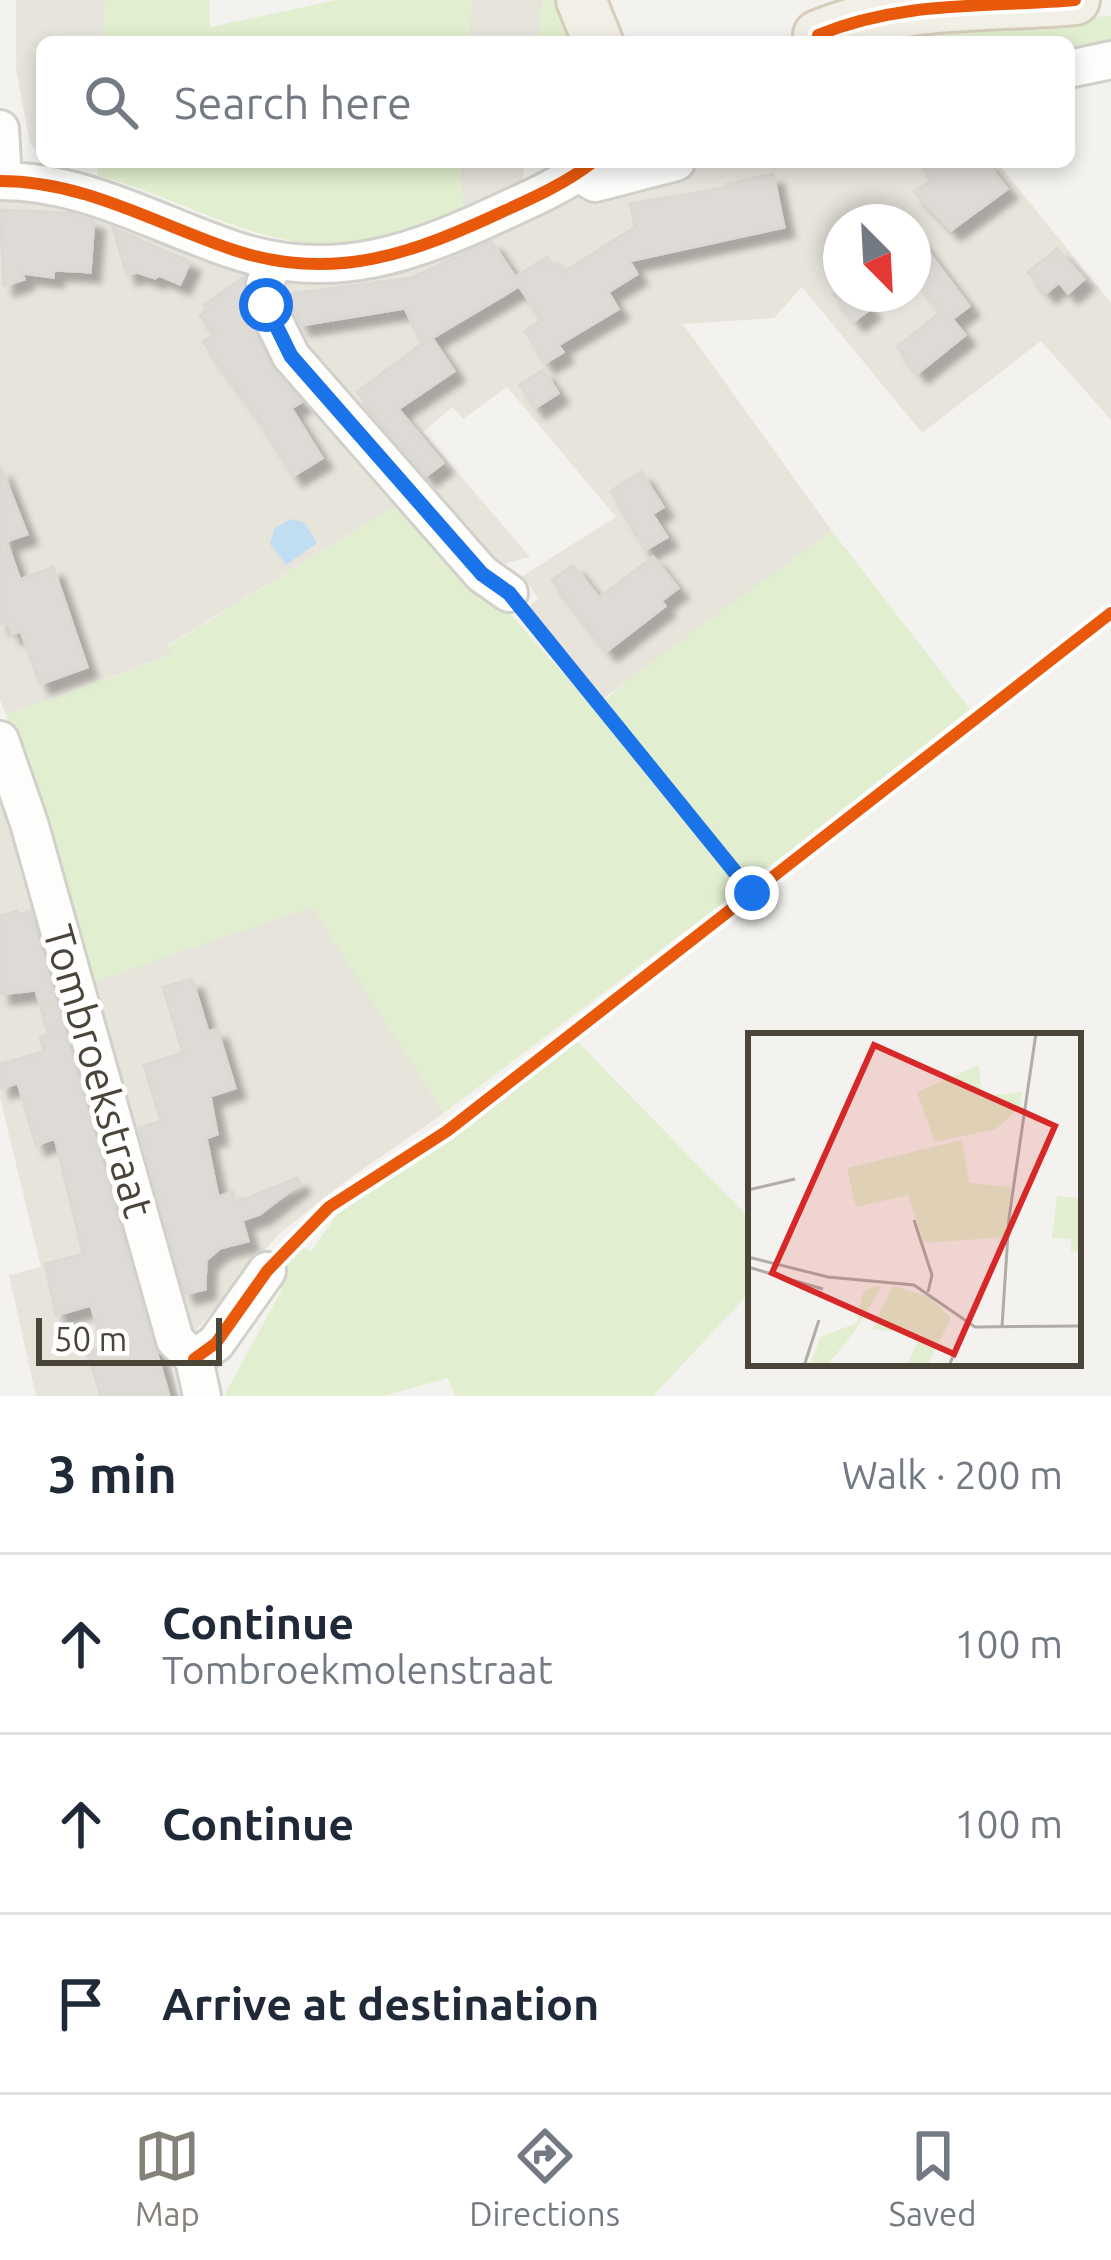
<!DOCTYPE html>
<html lang="en">
<head>
<meta charset="utf-8">
<style>
	body { margin:0; font-family:Ubuntu,sans-serif; background:#f2f2f3; color:#1f2937 }
	.compass { position:absolute; left:823px; top:204px; width:108px; height:108px; border-radius:50%; background:#fff; box-shadow:0 6px 18px #0003; rotate:156deg }
	.scale { position:absolute; left:36px; bottom:30px; width:186px; box-sizing:border-box; padding-left:12px; border:6px solid #4b4439; border-top:0; font-size:33px; line-height:42px; white-space:nowrap; color:#4b4439; -webkit-text-stroke:9px #fff; paint-order:stroke }
	.stop { position:absolute; width:36px; height:36px; margin:-27px; border:9px solid #1a73e8; border-radius:50%; background:#fff }
	.stop.end { background:#1a73e8; border-color:#fff; box-shadow:0 3px 12px #0008 }
	.list { margin:0; padding:0; list-style:none }
	h2 { display:flex; justify-content:space-between; align-items:center; height:156px; margin:0; padding:0 48px; font-size:51px }
	h2 small { font-size:39px; font-weight:400; color:#747a83 }
	.list li { display:grid; grid-template-columns:78px 1fr auto; gap:36px; align-items:center; box-sizing:border-box; height:180px; padding:0 48px; border-top:3px solid #e0e1e3 }
	.list b { display:block; font-size:45px; white-space:nowrap }
	.list p { margin:0; font-size:39px; white-space:nowrap; color:#747a83 }
	.list em { font-size:39px; font-style:normal; color:#747a83 }
	.icon { flex:none; width:66px; height:66px; fill:none; stroke:currentColor; stroke-width:2; stroke-linecap:round; stroke-linejoin:round }
	.map { position:relative; flex:none; width:1111px; height:1396px; overflow:hidden }
	.search { position:absolute; background:#fff; box-shadow:0 6px 18px #0003; left:36px; right:36px; top:36px; height:132px; display:flex; align-items:center; gap:30px; box-sizing:border-box; padding:0 42px; border-radius:18px; color:#747a83; font-size:45px }
	.sheet { height:696px; background:#fff }
	nav { display:flex; justify-content:space-around; align-items:center; box-sizing:border-box; height:168px; border-top:3px solid #e0e1e3; background:#fff; font-size:33px; color:#747a83 }
	nav a { display:grid; justify-items:center; gap:6px }
	nav .on { color:#868178 }
	.map>svg:first-child { display:block }
	.residential { fill:#e7e4dc; fill-rule:evenodd }
	.green { fill:#e1eecf }
	.water { fill:#c0ddf1 }
	.building { fill:#dedbd6; stroke:#dcd9d4; stroke-width:3; filter:url(#shadow) }
	.lines { fill:none; stroke-linecap:round; stroke-linejoin:round }
	.minor-casing { stroke:#d2d0cb; stroke-width:42 }
	.major-casing { stroke:#d6cebb; stroke-width:54 }
	.path { stroke:#d3d2cc; stroke-width:4.5; stroke-dasharray:6 6; stroke-linecap:butt }
	.minor { stroke:#fdfdfc; stroke-width:36 }
	.major { stroke:#f2efe6; stroke-width:48 }
	.cycleway-casing { stroke:#fff; stroke-width:20 }
	.cycleway { stroke:#e8590c; stroke-width:12 }
	.route { stroke:#1a73e8; stroke-width:15 }
	.labels { text-anchor:middle; dominant-baseline:central; stroke-width:10; stroke-linejoin:round; paint-order:stroke }
	.street-label { font-size:42px; fill:#4b4439; stroke:#fff }
	.inset-road { fill:none; stroke:#b0aca6; stroke-width:3 }
	.view { fill:#d62828; fill-opacity:0.15; stroke:#d62828; stroke-width:6 }
	.inset-edge { fill:none; stroke:#4b4439; stroke-width:6 }
</style>
</head>
<body>
<div class="map">
<svg width="1111" height="1396" viewBox="0 0 1111 1396">
	<defs>
		<filter id="shadow"><feDropShadow dx="10" dy="10" stdDeviation="3" flood-color="#0004"/></filter>
	</defs>
	<rect width="100%" height="100%" fill="#f4f2ee"/>
	<path class="residential" d="M 16,0 L 105,0 L 103,42 L 42,42 L 42,159 L 30,143 L 16,70 Z
		M 472,0 L 543,0 L 538,42 L 468,42 Z
		M 460,162 L 525,162 L 522,182 L 463,209 Z
		M 680,162 L 997,162 L 1111,303 L 1111,420 L 1041,341 L 922,433 L 802,287 L 774,318 L 683,324 L 832,531 L 601,700 L 526,609 L 538,598 L 527,582 L 516,580 L 616,517 L 507,387 L 463,419 L 452,407 L 423,432 L 530,557 L 495,566 L 407,499 L 168,645 L 173,654 L 6,715 L 0,700 L 0,197 L 43,196 L 139,224 L 220,265 L 271,283 L 332,283 L 389,276 L 444,255 L 563,194 ZM 841,222 L 913,222 L 913,294 L 841,294 Z
		M 0,771 L 138,1234 L 178,1396 L 36,1396 L 9,1275 L 41,1267 L 0,1098 Z
		M 312,906 L 444,1113 L 343,1183 L 279,1234 L 192,1335 L 90,983 Z"/>
	<path class="green" d="M 105,0 L 209,0 L 210,27 L 337,0 L 472,0 L 468,42 L 103,42 Z
		M 543,0 L 567,0 L 582,42 L 538,42 Z
		M 1111,16 L 1111,50 L 1069,58 L 1069,42 L 843,42 L 981,22 Z
		M 98,162 L 460,162 L 463,209 C 431,222 399,237 366,242 C 271,258 186,199 97,175 Z
		M 407,499 L 595,709 L 635,674 L 832,531 L 970,709 L 744,887 L 444,1113 L 312,907 L 90,983 L 6,715 L 172,655 L 168,646 Z
		M 575,1039 L 751,1220 L 751,1291 L 653,1396 L 455,1396 L 448,1378 L 383,1396 L 224,1396 L 282,1289 L 267,1278 L 296,1244 L 311,1252 L 344,1204 L 416,1159 Z"/>
	<path class="water" d="M 291,519 L 304,522 L 317,543 L 286,565 L 270,544 L 274,529 Z"/>
	<path class="building" d="M 919,162 L 986,162 L 1007,189 L 951,230 L 914,192 L 932,180 Z
		M 773,174 L 784,227 L 629,261 L 637,274 L 608,292 L 618,309 L 558,345 L 563,352 L 545,363 L 525,331 L 542,320 L 519,286 L 432,338 L 454,371 L 398,409 L 443,463 L 426,476 L 357,392 L 422,344 L 405,308 L 301,325 L 288,299 L 288,294 L 411,278 L 491,241 L 515,277 L 547,257 L 554,268 L 559,265 L 564,272 L 635,227 L 630,204 L 728,187 L 727,184 Z
		M 0,210 L 69,213 L 94,221 L 90,272 L 54,270 L 53,277 L 22,273 L 24,279 L 4,286 Z
		M 113,228 L 190,262 L 180,284 L 159,275 L 155,278 L 137,272 L 127,275 Z
		M 913,232 L 969,306 L 952,319 L 965,335 L 918,373 L 897,347 L 941,312 L 913,275 Z
		M 1057,249 L 1084,279 L 1068,293 L 1059,282 L 1046,293 L 1028,272 Z
		M 244,277 L 246,315 L 271,366 L 301,402 L 291,408 L 322,458 L 293,476 L 253,411 L 203,342 L 215,335 L 200,315 L 207,310 L 204,305 Z
		M 833,294 L 858,294 L 870,309 L 854,321 Z
		M 543,370 L 558,393 L 535,408 L 520,385 Z
		M 0,466 L 27,534 L 6,541 L 20,580 L 53,567 L 87,667 L 40,684 L 21,631 L 12,634 L 7,621 L 0,624 Z
		M 641,472 L 663,507 L 652,514 L 667,537 L 645,550 L 611,491 Z
		M 653,557 L 678,588 L 661,601 L 665,606 L 607,651 L 552,580 L 573,565 L 599,598 Z
		M 17,911 L 19,915 L 30,911 L 169,1396 L 101,1396 L 87,1351 L 103,1347 L 91,1305 L 56,1315 L 45,1264 L 83,1254 L 75,1220 L 55,1138 L 36,1145 L 18,1083 L 0,1088 L 0,1064 L 44,1052 L 40,1037 L 48,1034 L 36,990 L 0,994 L 0,916 Z
		M 192,979 L 208,1032 L 217,1029 L 235,1088 L 210,1096 L 217,1134 L 206,1138 L 218,1197 L 233,1192 L 236,1203 L 297,1178 L 300,1183 L 260,1214 L 242,1220 L 248,1241 L 220,1248 L 206,1260 L 205,1289 L 185,1294 L 139,1128 L 161,1121 L 144,1065 L 183,1053 L 163,987 Z"/>
	<g class="lines">
		<g class="minor-casing">
			<path id="minor" d="M 1069,69 L 1111,60
				M 0,129 L 3,180
				M 578,173 L 595,183 L 676,162
				M 0,181 C 87,181 157,225 237,251 C 336,283 416,252 504,211 C 535,197 566,183 593,162
				M 273,260 L 265,284 L 266,305 L 291,356 L 482,574 L 509,593
				M 0,740 L 29,823 L 175,1340 L 194,1359 L 202,1396
				M 194,1359 L 216,1343 L 267,1271"/>
		</g>
		<g class="major-casing">
			<path id="major" d="M 581,0 L 598,42
				M 818,35 C 903,0 985,8 1075,0"/>
		</g>
		<path class="path" d="M 529,618 L 752,893"/>
		<use href="#minor" class="minor"/>
		<use href="#major" class="major"/>
		<g class="cycleway-casing">
			<path id="cycleway" d="M 818,35 C 903,0 985,8 1075,0
				M 0,181 C 87,181 157,225 237,251 C 336,283 416,252 504,211 C 535,197 566,183 593,162
				M 194,1359 L 216,1343 L 267,1271 L 329,1207 L 447,1131 L 1111,613"/>
		</g>
		<use href="#cycleway" class="cycleway"/>
	</g>
	<g class="lines">
		<path class="route" d="M 266,305 L 291,356 L 482,574 L 509,593 L 752,893"/>
	</g>
	<g class="labels">
		<g class="street-label">
			<text transform="translate(99 1071) rotate(74)">Tombroekstraat</text>
		</g>
	</g>
	<g transform="translate(748 1033)">
		<rect width="333" height="333" fill="#f4f2ee"/>
		<path d="M 231,32 L 233,63 L 274,59 L 272,74 L 248,96 L 187,109 L 169,59 ZM 214,107 L 221,150 L 263,154 L 257,204 L 176,210 L 160,162 L 108,174 L 99,135 ZM 309,163 L 333,165 L 333,219 L 323,218 L 323,206 L 304,205 ZM 125,253 L 134,253 L 111,292 L 79,333 L 62,333 L 72,304 L 109,290 L 115,260 ZM 145,253 L 181,264 L 203,285 L 179,333 L 159,333 L 173,301 L 124,296 Z" fill="#e1eecf"/>
		<path class="inset-road" d="M 0,157 L 47,146M 166,187 L 184,242 L 180,259M 0,224 L 80,244 L 166,252 L 227,294 L 333,293M 0,234 L 75,256M 254,294 L 261,185 L 288,0M 56,333 L 71,287M 201,333 L 218,291"/>
		<path class="view" d="M 126,12 L 307,93 L 206,321 L 24,240 Z"/>
		<rect width="333" height="333" class="inset-edge"/>
	</g>
</svg>
<svg class="compass" viewBox="-18 -18 36 36"><path d="M0-13l5 13h-10z" fill="#e53935"/><path d="M0 13l5-13h-10z" fill="#747a83"/></svg>
<div class="scale">50 m</div>
<div class="stop" style="left:266px;top:305px"></div>
<div class="stop end" style="left:752px;top:893px"></div>
<div class="search"><svg class="icon" aria-label="search" viewBox="0 0 24 24"><circle cx="10" cy="10" r="6"/><path d="M15 15l6 6"/></svg>Search here</div>
</div>
<section class="sheet">
<h2>3 min<small>Walk · 200 m</small></h2>
<ul class="list">
<li><svg class="icon" aria-label="ahead" viewBox="0 0 24 24"><path d="M12 20V5M6 11l6-6 6 6"/></svg><div><b>Continue</b><p>Tombroekmolenstraat</p></div><em>100 m</em></li>
<li><svg class="icon" aria-label="ahead" viewBox="0 0 24 24"><path d="M12 20V5M6 11l6-6 6 6"/></svg><div><b>Continue</b></div><em>100 m</em></li>
<li><svg class="icon" aria-label="arrive" viewBox="0 0 24 24"><path d="M6 21V4h12l-3 4 3 4H6"/></svg><div><b>Arrive at destination</b></div></li>
</ul>
</section>
<nav>
<a class="on"><svg class="icon" aria-label="map" viewBox="0 0 24 24"><path d="M3 6l6-2 6 2 6-2v14l-6 2-6-2-6 2zM9 4v14M15 6v14"/></svg>Map</a>
<a><svg class="icon" aria-label="directions" viewBox="0 0 24 24"><path d="M12 3l9 9-9 9-9-9zM9 14v-3h6M13 9l2 2-2 2"/></svg>Directions</a>
<a><svg class="icon" aria-label="saved" viewBox="0 0 24 24"><path d="M7 4h10v16l-5-4-5 4z"/></svg>Saved</a>
</nav>
</body>
</html>
